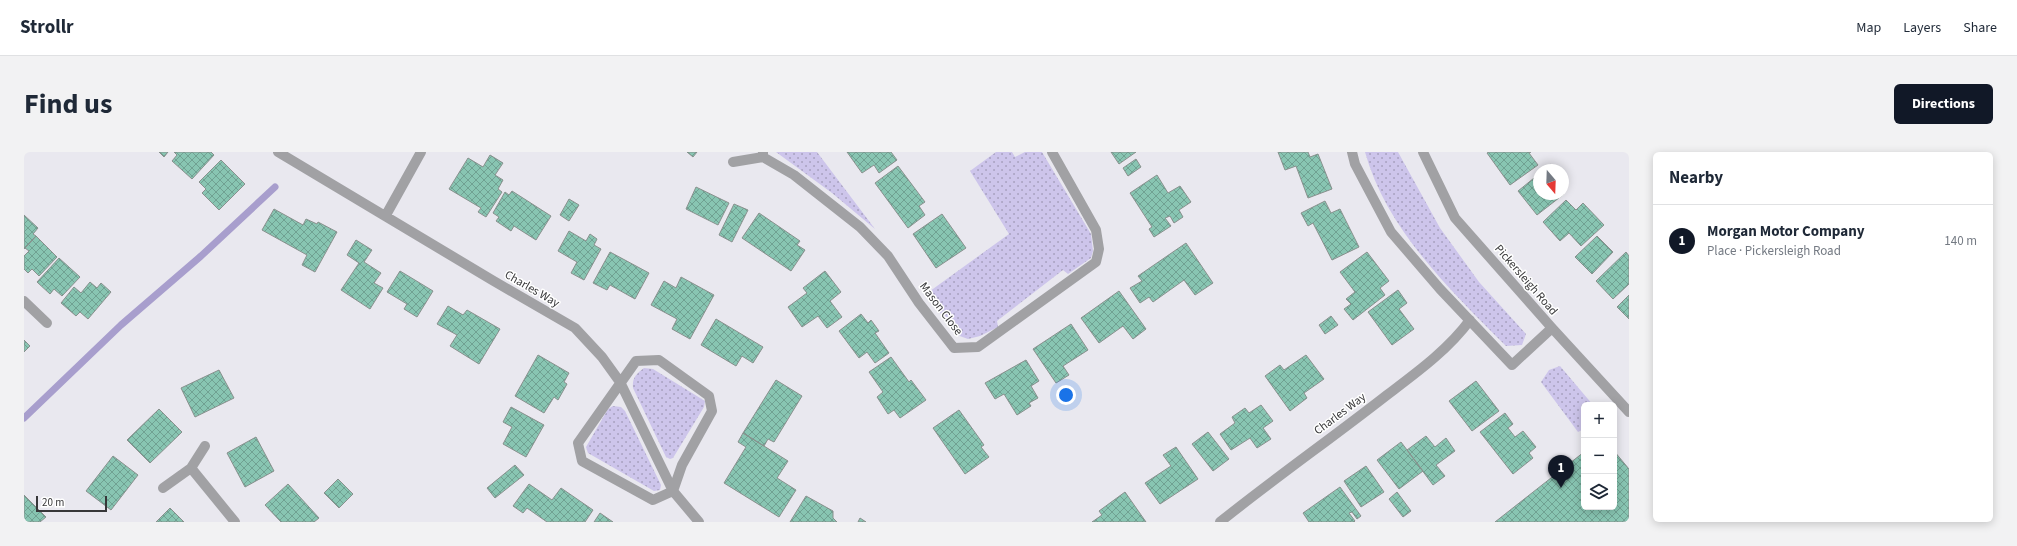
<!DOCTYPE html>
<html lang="en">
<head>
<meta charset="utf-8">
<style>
	body { margin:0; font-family:"Source Sans 3",sans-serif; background:#f2f2f3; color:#1f2937 }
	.controls { position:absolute; right:12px; bottom:12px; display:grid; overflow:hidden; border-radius:6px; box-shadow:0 2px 10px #0003 }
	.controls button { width:36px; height:36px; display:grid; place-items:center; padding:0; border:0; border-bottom:1px solid #e0e1e3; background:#fff; color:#1f2937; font:20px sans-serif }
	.compass { position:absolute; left:1509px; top:12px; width:36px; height:36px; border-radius:50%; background:#fff; box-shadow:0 2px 10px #0003; rotate:161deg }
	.scale { position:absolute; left:12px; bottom:10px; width:71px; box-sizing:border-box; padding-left:4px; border:2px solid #373739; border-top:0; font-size:11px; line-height:14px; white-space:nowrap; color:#373739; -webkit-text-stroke:3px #fff; paint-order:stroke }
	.you { position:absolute; left:1042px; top:243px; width:14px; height:14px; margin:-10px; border:3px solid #fff; border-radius:50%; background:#1a73e8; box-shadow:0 0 0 6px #1a73e833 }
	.badge { display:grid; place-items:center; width:26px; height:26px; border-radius:50%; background:#111827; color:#fff; font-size:13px; font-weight:700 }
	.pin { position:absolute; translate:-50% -33px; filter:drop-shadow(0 1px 2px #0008) }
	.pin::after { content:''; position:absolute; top:21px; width:14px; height:12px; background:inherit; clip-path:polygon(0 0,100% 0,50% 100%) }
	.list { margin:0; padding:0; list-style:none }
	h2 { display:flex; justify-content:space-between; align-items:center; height:52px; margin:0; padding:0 16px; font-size:17px }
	h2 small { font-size:13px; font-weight:400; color:#747a83 }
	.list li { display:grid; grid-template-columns:26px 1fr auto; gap:12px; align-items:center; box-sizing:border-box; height:72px; padding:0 16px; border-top:1px solid #e0e1e3 }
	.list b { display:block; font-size:15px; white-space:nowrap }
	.list p { margin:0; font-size:13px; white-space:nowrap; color:#747a83 }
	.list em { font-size:13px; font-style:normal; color:#747a83 }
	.icon { flex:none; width:22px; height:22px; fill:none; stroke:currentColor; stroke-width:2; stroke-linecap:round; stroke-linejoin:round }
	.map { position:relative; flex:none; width:1605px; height:370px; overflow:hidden; border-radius:6px }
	header { display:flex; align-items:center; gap:24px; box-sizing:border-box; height:56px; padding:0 20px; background:#fff; border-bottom:1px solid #e0e1e3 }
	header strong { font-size:19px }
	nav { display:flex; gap:22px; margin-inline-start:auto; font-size:14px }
	.intro { display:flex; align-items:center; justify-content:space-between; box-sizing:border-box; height:96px; padding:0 24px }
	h1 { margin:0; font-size:28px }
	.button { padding:10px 18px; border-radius:6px; background:#111827; color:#fff; font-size:14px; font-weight:700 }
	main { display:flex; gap:24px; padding:0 24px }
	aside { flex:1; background:#fff; border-radius:6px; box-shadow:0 2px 10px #0003 }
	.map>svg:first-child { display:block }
	.grass { fill:url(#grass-dots) }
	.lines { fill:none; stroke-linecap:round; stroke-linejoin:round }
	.stream { stroke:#a89ecd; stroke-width:7 }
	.building { fill:url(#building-cross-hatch); stroke:#88908d }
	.minor { stroke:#a1a1a4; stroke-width:10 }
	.labels { text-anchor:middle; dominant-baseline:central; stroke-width:3; stroke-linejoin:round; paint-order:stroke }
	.street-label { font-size:12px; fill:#373739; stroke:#fff }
</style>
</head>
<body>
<header>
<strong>Strollr</strong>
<nav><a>Map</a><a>Layers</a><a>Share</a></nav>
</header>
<div class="intro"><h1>Find us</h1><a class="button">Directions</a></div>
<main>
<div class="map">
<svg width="1605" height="370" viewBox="0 0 1605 370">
	<defs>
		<pattern id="grass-dots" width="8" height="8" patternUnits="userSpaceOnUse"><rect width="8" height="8" fill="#cdc5eb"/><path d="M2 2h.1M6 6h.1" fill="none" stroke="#a7a1bf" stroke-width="1.8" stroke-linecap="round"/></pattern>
		<pattern id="building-cross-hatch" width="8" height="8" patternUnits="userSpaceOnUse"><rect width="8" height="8" fill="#88c5b2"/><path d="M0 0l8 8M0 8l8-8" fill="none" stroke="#70a192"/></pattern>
	</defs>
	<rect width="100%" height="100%" fill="#e9e8ef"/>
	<path class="grass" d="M 752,0 L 793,0 L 851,77 L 808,41 Z
		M 972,0 L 988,0 L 991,5 L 1001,0 L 1018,0 L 1067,82 L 1069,99 L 1067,106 L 1044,122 L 1039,118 L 973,169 L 974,175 L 956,184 L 944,187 L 933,183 L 902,142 L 985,82 L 946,19 Z
		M 1341,0 L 1374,0 L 1416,76 L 1455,130 L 1502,182 L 1498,193 L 1482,194 C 1427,139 1362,77 1341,0 Z
		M 1536,214 L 1569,253 L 1560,253 L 1560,277 L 1554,280 L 1517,230 L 1525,218 Z
		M 620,216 L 629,217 L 681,249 L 680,255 L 649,306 L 646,307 L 642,305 L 609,236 C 608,226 612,222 620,216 Z
		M 589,254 L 597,255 L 601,259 L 637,333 L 636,338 L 630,339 L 564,301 L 562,295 L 584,257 Z"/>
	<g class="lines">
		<path class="stream" d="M 0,266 L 97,173 L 177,104 L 251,35"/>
	</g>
	<path class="building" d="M 135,0 L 144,0 L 140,5 Z
		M 150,0 L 187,0 L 190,3 L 168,27 L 148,9 L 153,3 Z
		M 663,0 L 673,0 L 669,5 Z
		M 823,0 L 867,0 L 873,8 L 855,21 L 850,13 L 838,21 Z
		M 1087,0 L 1112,0 L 1095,12 Z
		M 1254,0 L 1284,0 L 1286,5 L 1294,2 L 1308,37 L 1284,46 L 1272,14 L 1261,18 Z
		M 1465,0 L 1507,0 L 1505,1 L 1514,13 L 1486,33 L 1463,1 Z
		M 466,3 L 479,11 L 471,23 L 479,28 L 474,37 L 478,40 L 462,65 L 454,60 L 457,56 L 425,37 L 444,6 L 459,15 Z
		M 1112,7 L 1117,15 L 1104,24 L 1099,16 Z
		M 197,8 L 221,32 L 195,58 L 178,41 L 182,37 L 175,30 Z
		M 1527,12 L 1532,18 L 1520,18 Z
		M 874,14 L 901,50 L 895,54 L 901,63 L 884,76 L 851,31 Z
		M 1515,22 L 1515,42 L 1540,42 L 1513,63 L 1494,39 Z
		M 1133,23 L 1144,41 L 1156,34 L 1167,50 L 1155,58 L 1159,65 L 1150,71 L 1146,64 L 1141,66 L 1147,74 L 1130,85 L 1125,77 L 1128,75 L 1106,41 Z
		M 672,35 L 705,51 L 694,73 L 662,57 Z
		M 488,39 L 527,64 L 512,88 L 490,74 L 487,79 L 472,69 L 475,65 L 469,61 L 481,40 L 485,43 Z
		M 545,47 L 555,53 L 545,69 L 536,63 Z
		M 1542,48 L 1552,58 L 1559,51 L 1580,73 L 1557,94 L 1545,81 L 1536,89 L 1519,70 Z
		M 1301,49 L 1307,61 L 1316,57 L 1335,95 L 1308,108 L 1289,71 L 1284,74 L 1277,61 Z
		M 710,52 L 724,58 L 708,90 L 695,83 Z
		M 250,57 L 279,73 L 282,67 L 293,72 L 294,70 L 313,80 L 291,120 L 278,113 L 283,103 L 238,78 Z
		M 735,61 L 776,89 L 773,93 L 781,98 L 767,119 L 718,86 Z
		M 918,62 L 942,96 L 912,116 L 889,82 Z
		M 0,63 L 14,76 L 9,82 L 12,84 L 0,97 Z
		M 545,79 L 562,89 L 566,82 L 573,87 L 570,93 L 577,97 L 560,128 L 547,121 L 553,110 L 534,99 Z
		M 12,84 L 33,105 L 15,124 L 8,117 L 4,121 L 0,117 L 0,104 L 5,99 L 1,96 Z
		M 1573,84 L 1589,100 L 1568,122 L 1551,105 Z
		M 332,88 L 348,98 L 340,110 L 357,121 L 350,131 L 359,136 L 346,157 L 317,138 L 335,111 L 323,103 Z
		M 1162,91 L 1189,131 L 1171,143 L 1160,128 L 1129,150 L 1125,145 L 1116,151 L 1106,136 L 1118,129 L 1114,124 Z
		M 586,100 L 625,121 L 611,147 L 586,133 L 583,138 L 569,131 Z
		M 1343,100 L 1365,129 L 1356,136 L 1361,143 L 1329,168 L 1320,157 L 1327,152 L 1322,147 L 1331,140 L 1316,120 Z
		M 1602,100 L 1605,104 L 1605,132 L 1589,147 L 1572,129 Z
		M 35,106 L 56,125 L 38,144 L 30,137 L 26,142 L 13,130 Z
		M 376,119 L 409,139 L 393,165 L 380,157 L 383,152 L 363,140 Z
		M 801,119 L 817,140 L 806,149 L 818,165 L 803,176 L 794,164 L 778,175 L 764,155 L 783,141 L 779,136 Z
		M 657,125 L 690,143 L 666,187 L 648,177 L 653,167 L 627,153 L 640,129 L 652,136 Z
		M 66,130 L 73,136 L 77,131 L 87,140 L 64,167 L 56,160 L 52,164 L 37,151 L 50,135 L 57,141 Z
		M 1374,138 L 1383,151 L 1375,157 L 1390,177 L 1368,193 L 1344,160 Z
		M 1095,139 L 1122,177 L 1109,187 L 1099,174 L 1075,191 L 1057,166 Z
		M 1605,143 L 1605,167 L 1593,155 Z
		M 424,154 L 439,163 L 443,158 L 476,177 L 455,212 L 426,194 L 433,183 L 413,172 Z
		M 837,162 L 844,171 L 847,168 L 855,179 L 851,181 L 865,201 L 851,211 L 843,200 L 835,206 L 815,179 Z
		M 1307,164 L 1314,173 L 1301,182 L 1295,173 Z
		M 692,167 L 739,195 L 729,211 L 718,204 L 712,214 L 677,193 Z
		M 1047,172 L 1064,198 L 1039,214 L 1045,223 L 1032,231 L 1009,197 Z
		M 0,188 L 6,194 L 0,200 Z
		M 514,203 L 545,221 L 540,230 L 543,232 L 534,248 L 530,245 L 520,261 L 491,244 Z
		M 1282,203 L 1300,227 L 1280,241 L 1283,246 L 1266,259 L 1241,224 L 1256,213 L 1260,218 Z
		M 867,205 L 885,230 L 887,228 L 902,248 L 876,266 L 870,258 L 864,262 L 853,245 L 859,240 L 845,220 Z
		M 1002,208 L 1015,229 L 1007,234 L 1014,246 L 1005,251 L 1007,254 L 993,263 L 980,242 L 971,247 L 961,231 Z
		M 195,218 L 210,246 L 171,265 L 157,236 Z
		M 752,228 L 778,244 L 750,290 L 744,287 L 740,294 L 719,281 Z
		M 1452,229 L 1475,259 L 1448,279 L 1425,249 Z
		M 1237,253 L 1249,269 L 1239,276 L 1247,287 L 1233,296 L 1226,286 L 1207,298 L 1196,282 L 1211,271 L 1208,265 L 1221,256 L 1225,261 Z
		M 487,255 L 520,273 L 502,305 L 479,292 L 488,275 L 479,270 Z
		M 135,257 L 158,280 L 126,311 L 103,288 Z
		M 935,258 L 960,293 L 957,295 L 965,305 L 941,322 L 909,276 Z
		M 1481,261 L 1489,272 L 1484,276 L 1491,285 L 1499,279 L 1512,295 L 1505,301 L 1509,306 L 1489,322 L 1456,280 Z
		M 1184,280 L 1205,307 L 1189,319 L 1168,292 Z
		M 719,281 L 764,309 L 753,326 L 772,338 L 755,365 L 700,331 L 722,295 L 714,290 Z
		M 1402,284 L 1411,295 L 1422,286 L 1431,299 L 1412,313 L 1421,324 L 1409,333 L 1383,298 Z
		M 232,285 L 250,319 L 221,335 L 203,301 Z
		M 1377,290 L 1399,319 L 1375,337 L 1353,308 Z
		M 1152,295 L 1174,327 L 1136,352 L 1121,331 L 1147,314 L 1139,303 Z
		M 1590,299 L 1605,317 L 1605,370 L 1471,370 L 1560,300 L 1560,355 L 1590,355 Z
		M 89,304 L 114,323 L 87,358 L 62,339 Z
		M 491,313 L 500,323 L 471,346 L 463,336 Z
		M 1342,314 L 1360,340 L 1337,355 L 1320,329 Z
		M 314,327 L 329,342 L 315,356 L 300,341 Z
		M 264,332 L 295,366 L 290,370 L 257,370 L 241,353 Z
		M 505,332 L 528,348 L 537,336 L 569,358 L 561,370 L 523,370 L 503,356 L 499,361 L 489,354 Z
		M 1316,335 L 1337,364 L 1333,367 L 1328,360 L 1325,361 L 1331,369 L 1330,370 L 1285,370 L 1279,361 Z
		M 1101,340 L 1122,370 L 1068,370 L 1078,363 L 1075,359 Z
		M 1373,340 L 1387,359 L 1379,365 L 1365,347 Z
		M 0,343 L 22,365 L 16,370 L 0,370 Z
		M 782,344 L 809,359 L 809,366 L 813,370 L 766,370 Z
		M 146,356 L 160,370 L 132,370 Z
		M 576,361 L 589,370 L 570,370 Z
		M 836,366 L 842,370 L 834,370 Z"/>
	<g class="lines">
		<path class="minor" d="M 254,0 L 468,128 L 551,176 L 578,205 L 596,230 L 649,339 L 675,370
			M 739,0 L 739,5 L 770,23 L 836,75 L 864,104 L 895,151 L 930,196 L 954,195 L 1072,110 L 1075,97 L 1072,78 L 1028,0
			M 1328,0 L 1331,12 L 1367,80 L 1416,137 L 1488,213 L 1528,176
			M 1399,0 L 1431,66 L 1528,176 L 1605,260
			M 709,10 L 739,5
			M 362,63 L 397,0
			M 0,149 L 23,171
			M 635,208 L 685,244 L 688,259 L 658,313 L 649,339 L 629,348 L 558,309 L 554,291 L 612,209 Z
			M 181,294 L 167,316 L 211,370
			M 139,336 L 167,316
			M 1196,370 C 1251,326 1308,286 1363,243 C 1392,221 1424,198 1446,168"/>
	</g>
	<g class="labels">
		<g class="street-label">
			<text transform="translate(1502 128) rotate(49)">Pickersleigh Road</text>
			<text transform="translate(508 137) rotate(30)">Charles Way</text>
			<text transform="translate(917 157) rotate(53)">Mason Close</text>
			<text transform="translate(1316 262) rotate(-37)">Charles Way</text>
		</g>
	</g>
</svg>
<div class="controls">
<button>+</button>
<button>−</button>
<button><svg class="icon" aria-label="layers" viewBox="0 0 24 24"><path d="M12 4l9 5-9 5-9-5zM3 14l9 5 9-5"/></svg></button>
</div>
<svg class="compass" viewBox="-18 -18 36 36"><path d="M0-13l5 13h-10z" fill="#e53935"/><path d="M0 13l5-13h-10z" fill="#747a83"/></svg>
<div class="scale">20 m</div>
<div class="you"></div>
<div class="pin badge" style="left:1537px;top:336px">1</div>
</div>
<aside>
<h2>Nearby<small></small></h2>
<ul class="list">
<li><span class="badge">1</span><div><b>Morgan Motor Company</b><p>Place · Pickersleigh Road</p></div><em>140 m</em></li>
</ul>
</aside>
</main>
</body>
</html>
